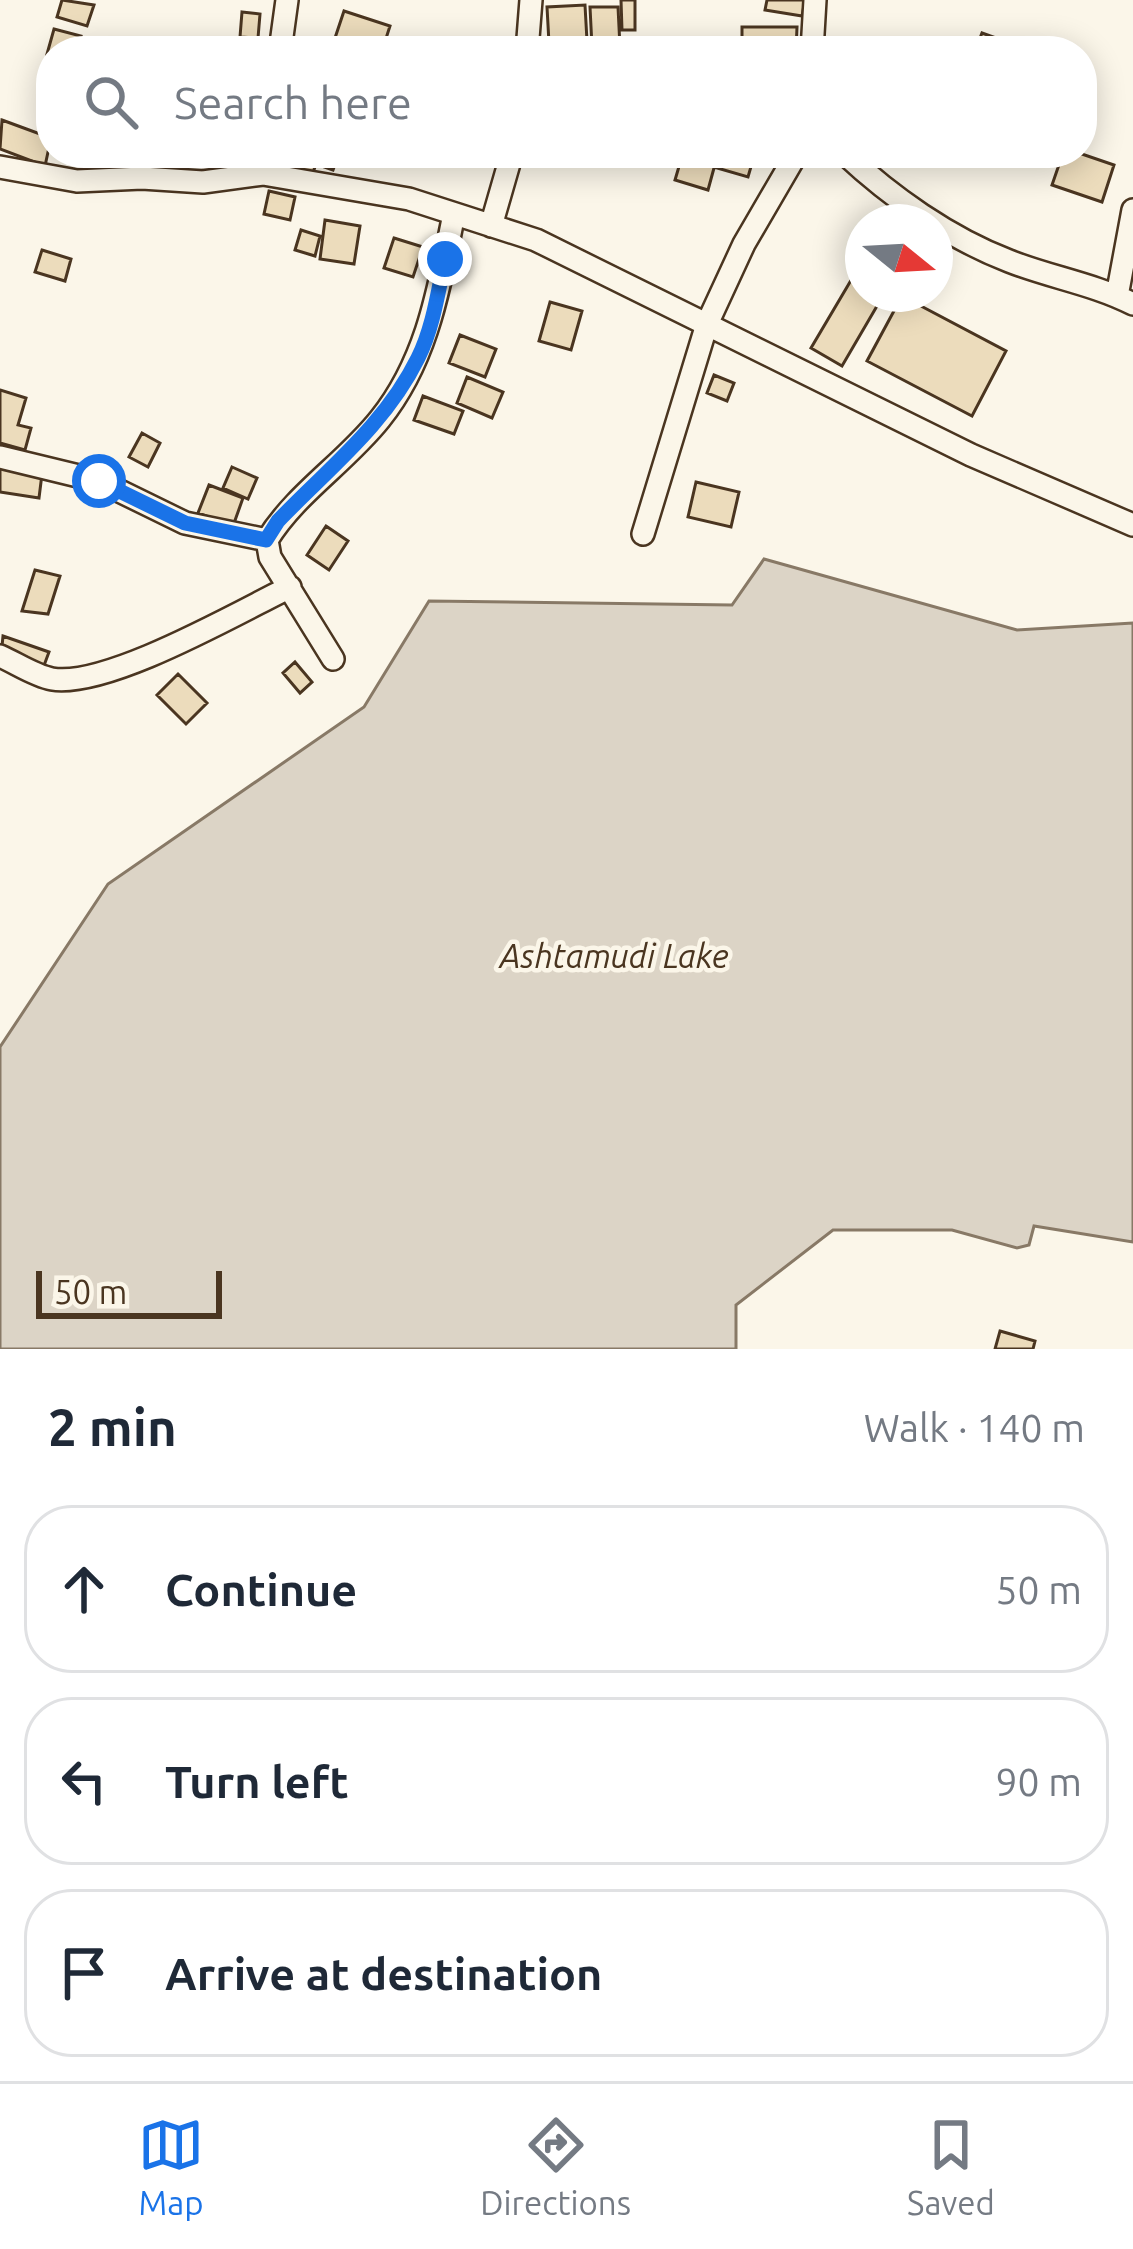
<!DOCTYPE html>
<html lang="en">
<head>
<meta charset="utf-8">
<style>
	body { margin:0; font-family:Ubuntu,sans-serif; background:#f2f2f3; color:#1f2937 }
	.compass { position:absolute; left:845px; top:204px; width:108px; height:108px; border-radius:50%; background:#fff; box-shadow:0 6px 30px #0003; rotate:108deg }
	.scale { position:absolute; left:36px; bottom:30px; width:186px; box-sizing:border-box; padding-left:12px; border:6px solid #4a3520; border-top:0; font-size:33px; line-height:42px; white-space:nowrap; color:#4a3520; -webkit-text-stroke:9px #fbf6e9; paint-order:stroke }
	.stop { position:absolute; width:36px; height:36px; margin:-27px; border:9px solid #1a73e8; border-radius:50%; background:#fff }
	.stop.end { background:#1a73e8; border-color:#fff; box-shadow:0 3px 12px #0008 }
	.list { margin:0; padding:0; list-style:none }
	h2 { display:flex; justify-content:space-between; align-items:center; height:156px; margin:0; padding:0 48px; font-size:51px }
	h2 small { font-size:39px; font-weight:400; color:#747a83 }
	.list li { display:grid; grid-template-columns:78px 1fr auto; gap:36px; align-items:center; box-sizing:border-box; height:168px; margin:0 24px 24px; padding:0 24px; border:3px solid #e0e1e3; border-radius:48px }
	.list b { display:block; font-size:45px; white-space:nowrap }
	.list em { font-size:39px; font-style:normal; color:#747a83 }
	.icon { flex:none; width:66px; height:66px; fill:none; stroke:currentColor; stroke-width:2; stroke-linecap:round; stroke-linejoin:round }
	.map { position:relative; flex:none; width:1133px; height:1349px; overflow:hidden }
	.search { position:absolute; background:#fff; box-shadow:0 6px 30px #0003; left:36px; right:36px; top:36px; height:132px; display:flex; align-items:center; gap:30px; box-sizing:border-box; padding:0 42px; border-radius:48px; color:#747a83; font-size:45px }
	.sheet { height:732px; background:#fff }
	nav { display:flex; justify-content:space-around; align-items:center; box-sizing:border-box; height:168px; border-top:3px solid #e0e1e3; background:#fff; font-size:33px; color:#747a83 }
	nav a { display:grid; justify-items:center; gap:6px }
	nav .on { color:#1a73e8 }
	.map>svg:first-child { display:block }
	.water { fill:#dcd4c6; stroke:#887966; stroke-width:3 }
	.building { fill:#ecdcbc; stroke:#4a3520; stroke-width:3 }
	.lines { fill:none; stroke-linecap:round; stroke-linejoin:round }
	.minor-casing { stroke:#4a3520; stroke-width:26 }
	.minor { stroke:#fbf6e9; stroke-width:21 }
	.route { stroke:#1a73e8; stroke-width:15 }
	.labels { text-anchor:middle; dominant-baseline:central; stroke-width:9; stroke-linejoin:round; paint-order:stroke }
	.water-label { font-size:33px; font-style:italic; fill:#4a3520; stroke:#fbf6e9 }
</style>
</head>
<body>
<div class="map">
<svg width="1133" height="1349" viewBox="0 0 1133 1349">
	<rect width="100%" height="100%" fill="#fbf6e9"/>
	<path class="water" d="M 764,559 L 1017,630 L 1133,623 L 1133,1242 L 1034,1226 L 1029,1245 L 1017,1248 L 952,1230 L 833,1230 L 736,1305 L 736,1349 L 0,1349 L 0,1047 L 108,884 L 364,707 L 429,601 L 732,605 Z"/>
	<path class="building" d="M 62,0 L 94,5 L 87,26 L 57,17 Z
		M 621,0 L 635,0 L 635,30 L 622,30 Z
		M 767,0 L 805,0 L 802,16 L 765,10 Z
		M 585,5 L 587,41 L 549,43 L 547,7 Z
		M 590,7 L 618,7 L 620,47 L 592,47 Z
		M 344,11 L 390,26 L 382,51 L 335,38 Z
		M 242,12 L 260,14 L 258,38 L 240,37 Z
		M 742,27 L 797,27 L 796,51 L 742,51 Z
		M 54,29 L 81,36 L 77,51 L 47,54 Z
		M 982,33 L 1007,42 L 1004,51 L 975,51 Z
		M 2,120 L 51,138 L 45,166 L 0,149 Z
		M 282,153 L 339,153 L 333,170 L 316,164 L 309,184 L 276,172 Z
		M 683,153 L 717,157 L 708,190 L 675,180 Z
		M 721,153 L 755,153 L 748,177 L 717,168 Z
		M 1063,153 L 1079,153 L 1114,165 L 1102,202 L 1052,185 Z
		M 269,191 L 295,197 L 290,220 L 264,214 Z
		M 325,220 L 360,226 L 354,264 L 320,259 Z
		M 301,230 L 320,236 L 315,256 L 295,250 Z
		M 394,238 L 423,247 L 413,277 L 384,268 Z
		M 42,250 L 71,259 L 65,281 L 35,272 Z
		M 863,260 L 863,294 L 884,294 L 842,366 L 811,348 Z
		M 902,296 L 1006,351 L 972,416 L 867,361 Z
		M 550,302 L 582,311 L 571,350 L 539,341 Z
		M 460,335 L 496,349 L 485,377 L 449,363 Z
		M 714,375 L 734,383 L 727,401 L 707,393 Z
		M 467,377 L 503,392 L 492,418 L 457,403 Z
		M 0,390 L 26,398 L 18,425 L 31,428 L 25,450 L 0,443 Z
		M 423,396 L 463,411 L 454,434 L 414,420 Z
		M 142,433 L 160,443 L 148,467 L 129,457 Z
		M 232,467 L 257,478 L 248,499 L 223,488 Z
		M 0,468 L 42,474 L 39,498 L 0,492 Z
		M 696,482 L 739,492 L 731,527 L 688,517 Z
		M 209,485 L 243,498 L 233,526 L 198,513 Z
		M 326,526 L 348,541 L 329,570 L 307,555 Z
		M 35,570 L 60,576 L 48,614 L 22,611 Z
		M 3,636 L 49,652 L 39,679 L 0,666 Z
		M 295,662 L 312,682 L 300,693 L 283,673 Z
		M 178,674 L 207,703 L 186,724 L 157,695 Z
		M 1000,1331 L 1035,1341 L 1033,1349 L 995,1349 Z"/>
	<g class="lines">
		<g class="minor-casing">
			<path id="minor" d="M 280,51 L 287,0
				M 527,51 L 531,0
				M 812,51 L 815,0
				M 844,153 C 891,197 949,238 1009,261 C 1049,277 1094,284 1133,304
				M 0,167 L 77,181 L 142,178 L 203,182 L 263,174 L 409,199 L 536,240 L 971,455 L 1133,525
				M 491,226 L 512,153
				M 1117,296 L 1133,210
				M 0,457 L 99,481 L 185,523 L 267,540
				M 643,534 L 707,324 L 744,244 L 797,153
				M 0,656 C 16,663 35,676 52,679 C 107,688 237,613 290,587
				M 333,659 L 270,557 L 267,540 C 296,493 345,463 380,419 C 428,359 439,287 454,214"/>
		</g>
		<use href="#minor" class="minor"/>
	</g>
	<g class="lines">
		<path class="route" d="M 99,481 L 185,523 L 266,540 L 278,521 C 328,469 385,425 418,358 C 433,328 438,292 445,259"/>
	</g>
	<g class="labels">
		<g class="water-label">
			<text x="614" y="955">Ashtamudi Lake</text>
		</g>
	</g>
</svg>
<svg class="compass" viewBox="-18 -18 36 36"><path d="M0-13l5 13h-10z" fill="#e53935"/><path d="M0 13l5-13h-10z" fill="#747a83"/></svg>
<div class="scale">50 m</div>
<div class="stop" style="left:99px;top:481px"></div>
<div class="stop end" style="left:445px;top:259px"></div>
<div class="search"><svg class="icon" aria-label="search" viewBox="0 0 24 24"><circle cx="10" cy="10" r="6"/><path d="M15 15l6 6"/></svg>Search here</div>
</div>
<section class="sheet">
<h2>2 min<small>Walk · 140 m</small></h2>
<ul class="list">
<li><svg class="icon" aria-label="ahead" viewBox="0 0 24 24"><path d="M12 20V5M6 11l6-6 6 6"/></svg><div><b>Continue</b></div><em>50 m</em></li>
<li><svg class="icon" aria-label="left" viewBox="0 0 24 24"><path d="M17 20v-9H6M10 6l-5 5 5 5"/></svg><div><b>Turn left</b></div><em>90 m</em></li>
<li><svg class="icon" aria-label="arrive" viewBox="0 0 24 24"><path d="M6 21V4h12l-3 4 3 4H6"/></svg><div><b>Arrive at destination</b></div></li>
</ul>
</section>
<nav>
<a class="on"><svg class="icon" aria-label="map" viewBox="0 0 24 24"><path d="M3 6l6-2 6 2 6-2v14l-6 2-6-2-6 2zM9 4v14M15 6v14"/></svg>Map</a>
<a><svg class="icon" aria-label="directions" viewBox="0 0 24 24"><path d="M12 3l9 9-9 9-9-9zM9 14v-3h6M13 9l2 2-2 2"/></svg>Directions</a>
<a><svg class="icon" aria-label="saved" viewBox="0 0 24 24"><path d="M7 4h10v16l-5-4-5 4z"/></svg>Saved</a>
</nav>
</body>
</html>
